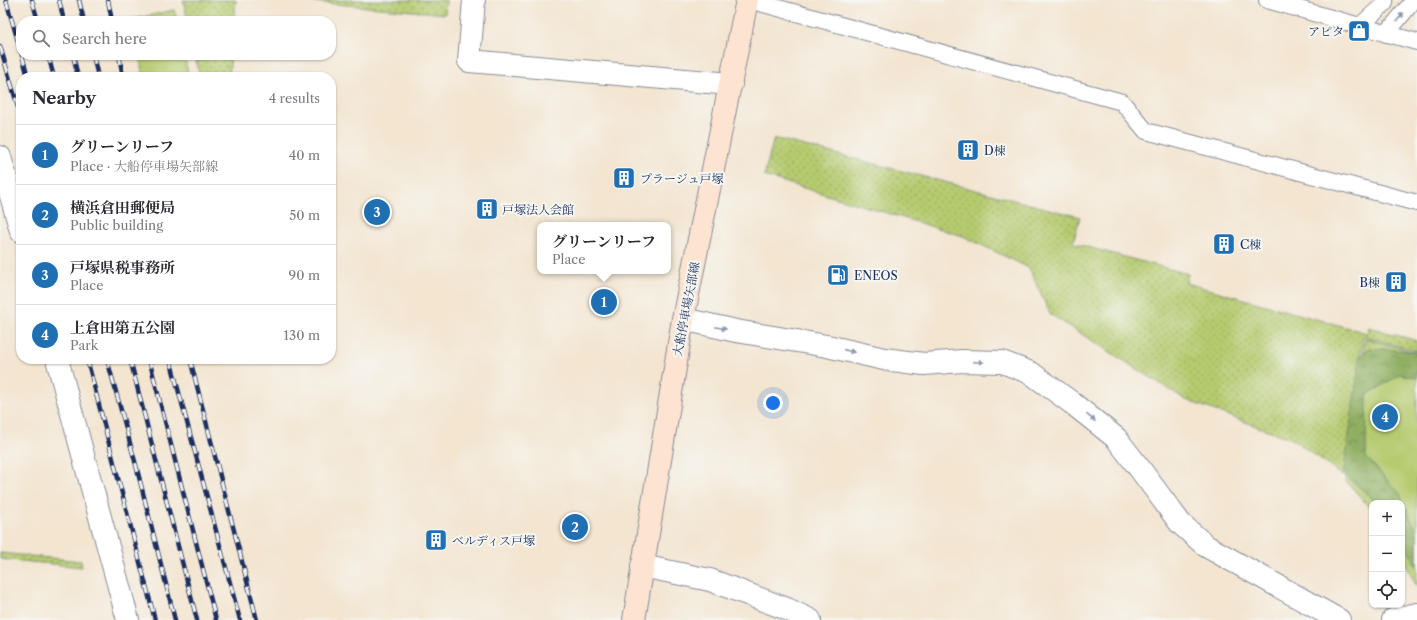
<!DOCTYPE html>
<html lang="en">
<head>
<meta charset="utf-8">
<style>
	body { margin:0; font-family:"Libre Caslon Text","Noto Serif JP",serif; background:#f7f7f7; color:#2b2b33 }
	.controls { position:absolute; right:12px; bottom:12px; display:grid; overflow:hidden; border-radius:8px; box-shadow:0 1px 3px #0004 }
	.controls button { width:36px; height:36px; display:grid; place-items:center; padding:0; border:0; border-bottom:1px solid #e1e1e2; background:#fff; color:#2b2b33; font:20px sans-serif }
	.you { position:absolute; left:773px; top:403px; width:14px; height:14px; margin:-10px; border:3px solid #fff; border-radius:50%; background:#1a73e8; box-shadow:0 0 0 6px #1a73e833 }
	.badge { display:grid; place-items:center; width:26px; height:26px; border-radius:50%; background:#1f6fb2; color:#fff; font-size:13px; font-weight:700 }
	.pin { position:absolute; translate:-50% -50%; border:2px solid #fff; box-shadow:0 1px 4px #0006 }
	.popup { position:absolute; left:537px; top:222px; width:134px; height:52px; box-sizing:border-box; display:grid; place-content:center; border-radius:8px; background:#fff; filter:drop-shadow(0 1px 3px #0005); font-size:13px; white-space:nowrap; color:#7c7c81 }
	.popup b { font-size:15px; color:#2b2b33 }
	.popup::after { content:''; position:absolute; left:50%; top:100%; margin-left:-8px; border:8px solid transparent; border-top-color:#fff }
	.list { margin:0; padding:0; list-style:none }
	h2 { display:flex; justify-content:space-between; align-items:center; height:52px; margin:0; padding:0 16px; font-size:17px }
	h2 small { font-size:13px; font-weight:400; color:#7c7c81 }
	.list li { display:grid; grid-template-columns:26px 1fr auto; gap:12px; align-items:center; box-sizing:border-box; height:60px; padding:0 16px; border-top:1px solid #e1e1e2 }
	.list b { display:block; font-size:15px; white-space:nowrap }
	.list p { margin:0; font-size:13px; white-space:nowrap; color:#7c7c81 }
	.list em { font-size:13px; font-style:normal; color:#7c7c81 }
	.icon { flex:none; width:22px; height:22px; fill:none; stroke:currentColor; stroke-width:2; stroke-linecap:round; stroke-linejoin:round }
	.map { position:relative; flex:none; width:1417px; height:620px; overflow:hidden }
	.search { position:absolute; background:#fff; box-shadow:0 1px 3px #0004; left:16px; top:16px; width:320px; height:44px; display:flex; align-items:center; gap:10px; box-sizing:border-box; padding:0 14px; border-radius:16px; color:#7c7c81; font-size:15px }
	.panel { position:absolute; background:#fff; box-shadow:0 1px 3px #0004; left:16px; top:72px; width:320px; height:292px; border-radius:16px }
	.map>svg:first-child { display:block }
	.green { fill:#b6cb6f; stroke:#687d66 }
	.forest { fill:url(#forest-crowns); stroke:#566f60 }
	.garden { fill:url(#garden-dots); stroke:#687d66 }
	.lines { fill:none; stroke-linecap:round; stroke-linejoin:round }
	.service-casing { stroke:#878a97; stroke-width:18 }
	.minor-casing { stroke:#878a97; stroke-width:24 }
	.secondary-casing { stroke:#878a97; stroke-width:24 }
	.service { stroke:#fff; stroke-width:16 }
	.minor { stroke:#fff; stroke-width:22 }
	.secondary { stroke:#fde4d1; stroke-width:22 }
	.rail-casing { stroke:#1b2f5e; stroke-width:4.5 }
	.rail { stroke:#f6f6f2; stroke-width:3; stroke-dasharray:9; stroke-linecap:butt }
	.oneway { fill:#8d97ae }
	.labels { text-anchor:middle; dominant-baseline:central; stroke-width:4; stroke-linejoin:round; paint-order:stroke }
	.poi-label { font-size:12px; fill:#1b2f5e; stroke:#f6f6f2; text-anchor:start }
	.street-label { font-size:12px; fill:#1b2f5e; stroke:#f6f6f2 }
</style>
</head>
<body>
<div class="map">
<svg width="1417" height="620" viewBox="0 0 1417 620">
	<defs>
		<pattern id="forest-crowns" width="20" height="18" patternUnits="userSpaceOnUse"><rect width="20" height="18" fill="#90af62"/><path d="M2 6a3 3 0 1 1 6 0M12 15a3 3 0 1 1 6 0" fill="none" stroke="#758f54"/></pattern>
		<pattern id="garden-dots" width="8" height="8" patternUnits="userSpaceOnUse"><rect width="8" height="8" fill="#b6cb6f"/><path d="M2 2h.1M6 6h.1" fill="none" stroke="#93a55e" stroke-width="1.8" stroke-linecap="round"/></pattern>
	</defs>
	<rect width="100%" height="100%" fill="#f6f6f2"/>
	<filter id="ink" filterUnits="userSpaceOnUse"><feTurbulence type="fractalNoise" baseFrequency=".025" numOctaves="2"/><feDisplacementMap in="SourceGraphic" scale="8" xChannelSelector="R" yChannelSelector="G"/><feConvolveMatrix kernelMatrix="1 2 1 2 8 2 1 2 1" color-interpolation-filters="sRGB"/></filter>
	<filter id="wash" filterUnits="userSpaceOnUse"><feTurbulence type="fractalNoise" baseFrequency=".012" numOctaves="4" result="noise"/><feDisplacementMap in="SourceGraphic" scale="16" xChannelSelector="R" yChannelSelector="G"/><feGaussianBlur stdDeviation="0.9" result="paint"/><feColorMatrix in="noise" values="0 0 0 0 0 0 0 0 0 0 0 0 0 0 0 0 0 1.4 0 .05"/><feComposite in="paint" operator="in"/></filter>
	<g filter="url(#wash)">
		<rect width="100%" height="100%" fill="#f3e5d0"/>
		<path class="green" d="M 174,10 L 177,21 L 133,21 L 133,19 Z
			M 139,55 L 184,55 L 189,77 L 143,77 Z
			M 1365,338 L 1417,353 L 1417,587 L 1402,556 L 1402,503 L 1372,503 L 1372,510 L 1345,480 Z"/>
		<path class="forest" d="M 1034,266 L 1347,367 L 1369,348 L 1417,352 L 1417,378 L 1401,374 L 1367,395 L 1366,457 L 1400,494 L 1417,532 L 1417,567 L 1402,539 L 1402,503 L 1375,503 L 1370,496 L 1299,437 Z"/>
		<path class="garden" d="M 183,0 L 236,0 L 234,21 L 188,21 Z
			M 292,0 L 446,0 L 445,14 Z
			M 195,55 L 231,55 L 229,77 L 200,77 Z
			M 774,138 L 1080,217 L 1073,243 L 1188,274 L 1186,283 L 1367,333 L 1369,327 L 1417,341 L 1417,351 L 1363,336 L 1343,476 L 1294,440 L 1186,400 L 1050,314 L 1029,268 L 963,236 L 764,176 Z
			M 0,553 L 81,561 L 82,567 L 0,559 Z"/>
	</g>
	<g filter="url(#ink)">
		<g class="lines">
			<g class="service-casing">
				<path id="service" d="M 749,0 L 1122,102 L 1146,131 L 1417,203
					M 1267,0 L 1417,42
					M 1360,26 L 1385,3 L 1385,0
					M 1386,34 L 1414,0"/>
			</g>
			<g class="minor-casing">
				<path id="minor" d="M 474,0 L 469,61 L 731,84
					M 0,157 L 21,231
					M 683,319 L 736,331 L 827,346 L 884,359 L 924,364 L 962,361 L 1002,362 L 1031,373 L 1072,403 L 1116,438 L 1140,469 L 1180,523 L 1206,546 L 1339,620
					M 57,359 L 128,620
					M 642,566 L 710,580 L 787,609 L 810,620
					M 1393,620 L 1417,614"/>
			</g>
			<g class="secondary-casing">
				<path id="secondary" d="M 634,620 L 683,319 L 747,0"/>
			</g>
			<use href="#service" class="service"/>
			<use href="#minor" class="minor"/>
			<use href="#secondary" class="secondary"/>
			<g class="rail-casing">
				<path id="rail" d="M 6,0 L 21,52
					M 32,0 L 38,21
					M 59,0 L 64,21
					M 79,0 L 84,21
					M 108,0 L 112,21
					M 0,46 L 21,117
					M 22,55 L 28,77
					M 48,55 L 54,77
					M 73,55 L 78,77
					M 93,55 L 98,77
					M 119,55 L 123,77
					M 87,359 L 155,620
					M 107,359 L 136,465 L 175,620
					M 130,359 L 197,620
					M 149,359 L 216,620
					M 170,359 L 240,620
					M 190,359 L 257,620"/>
			</g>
			<use href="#rail" class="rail"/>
		</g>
		<defs><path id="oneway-solid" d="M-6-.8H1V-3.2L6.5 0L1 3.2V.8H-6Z"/></defs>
		<g class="oneway">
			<use href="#oneway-solid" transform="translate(1400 17) rotate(-51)"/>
			<use href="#oneway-solid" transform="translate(721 328) rotate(12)"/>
			<use href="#oneway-solid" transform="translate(849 351) rotate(13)"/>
			<use href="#oneway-solid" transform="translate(978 362) rotate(2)"/>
			<use href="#oneway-solid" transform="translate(1091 418) rotate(39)"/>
		</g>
	</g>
	<defs>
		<g id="shop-square" transform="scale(1.15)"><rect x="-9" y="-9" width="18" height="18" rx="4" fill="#1f6fb2" stroke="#f6f6f2"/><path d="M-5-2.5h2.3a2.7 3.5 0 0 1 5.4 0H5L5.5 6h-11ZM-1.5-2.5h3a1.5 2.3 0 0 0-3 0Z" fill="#fff"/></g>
		<g id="building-square" transform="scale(1.15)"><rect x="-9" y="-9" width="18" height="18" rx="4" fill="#1f6fb2" stroke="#f6f6f2"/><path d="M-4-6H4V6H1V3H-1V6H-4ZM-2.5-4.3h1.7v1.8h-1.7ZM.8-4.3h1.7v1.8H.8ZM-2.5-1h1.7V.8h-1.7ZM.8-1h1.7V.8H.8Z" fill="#fff"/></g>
		<g id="fuel-square" transform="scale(1.15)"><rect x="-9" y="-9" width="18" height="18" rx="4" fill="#1f6fb2" stroke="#f6f6f2"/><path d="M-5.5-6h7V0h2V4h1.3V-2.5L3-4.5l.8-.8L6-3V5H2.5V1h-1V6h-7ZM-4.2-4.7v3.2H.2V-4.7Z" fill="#fff"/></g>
	</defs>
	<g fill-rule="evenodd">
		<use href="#shop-square" x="1359" y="31"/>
		<use href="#building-square" x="968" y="150"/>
		<use href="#building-square" x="624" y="178"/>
		<use href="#building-square" x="487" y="209"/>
		<use href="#building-square" x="1224" y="244"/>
		<use href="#fuel-square" x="838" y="275"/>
		<use href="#building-square" x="1396" y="282"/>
		<use href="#building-square" x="436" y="540"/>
	</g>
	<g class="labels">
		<g class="poi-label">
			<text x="1344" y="31" text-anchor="end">アピタ</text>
			<text x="984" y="150">D棟</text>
			<text x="640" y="178">プラージュ戸塚</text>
			<text x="502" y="209">戸塚法人会館</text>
			<text x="1240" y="244">C棟</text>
			<text x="854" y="275">ENEOS</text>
			<text x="1380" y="282" text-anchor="end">B棟</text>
			<text x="452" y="540">ベルディス戸塚</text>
		</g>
		<g class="street-label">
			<text transform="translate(686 309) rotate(-79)">大船停車場矢部線</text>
		</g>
	</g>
</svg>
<div class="controls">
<button>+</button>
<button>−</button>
<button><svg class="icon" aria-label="locate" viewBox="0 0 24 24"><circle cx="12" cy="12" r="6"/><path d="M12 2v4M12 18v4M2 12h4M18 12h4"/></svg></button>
</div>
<div class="you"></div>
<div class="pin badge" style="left:604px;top:302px">1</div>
<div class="popup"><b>グリーンリーフ</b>Place</div>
<div class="pin badge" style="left:575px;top:527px">2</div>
<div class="pin badge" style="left:377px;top:212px">3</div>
<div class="pin badge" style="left:1385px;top:417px">4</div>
<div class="search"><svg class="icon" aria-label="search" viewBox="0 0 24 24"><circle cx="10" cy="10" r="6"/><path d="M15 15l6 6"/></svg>Search here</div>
<section class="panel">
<h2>Nearby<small>4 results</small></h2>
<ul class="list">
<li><span class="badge">1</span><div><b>グリーンリーフ</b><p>Place · 大船停車場矢部線</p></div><em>40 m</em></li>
<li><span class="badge">2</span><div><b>横浜倉田郵便局</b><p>Public building</p></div><em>50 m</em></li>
<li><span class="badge">3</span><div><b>戸塚県税事務所</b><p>Place</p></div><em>90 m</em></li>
<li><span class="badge">4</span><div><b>上倉田第五公園</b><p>Park</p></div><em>130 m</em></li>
</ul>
</section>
</div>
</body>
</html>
